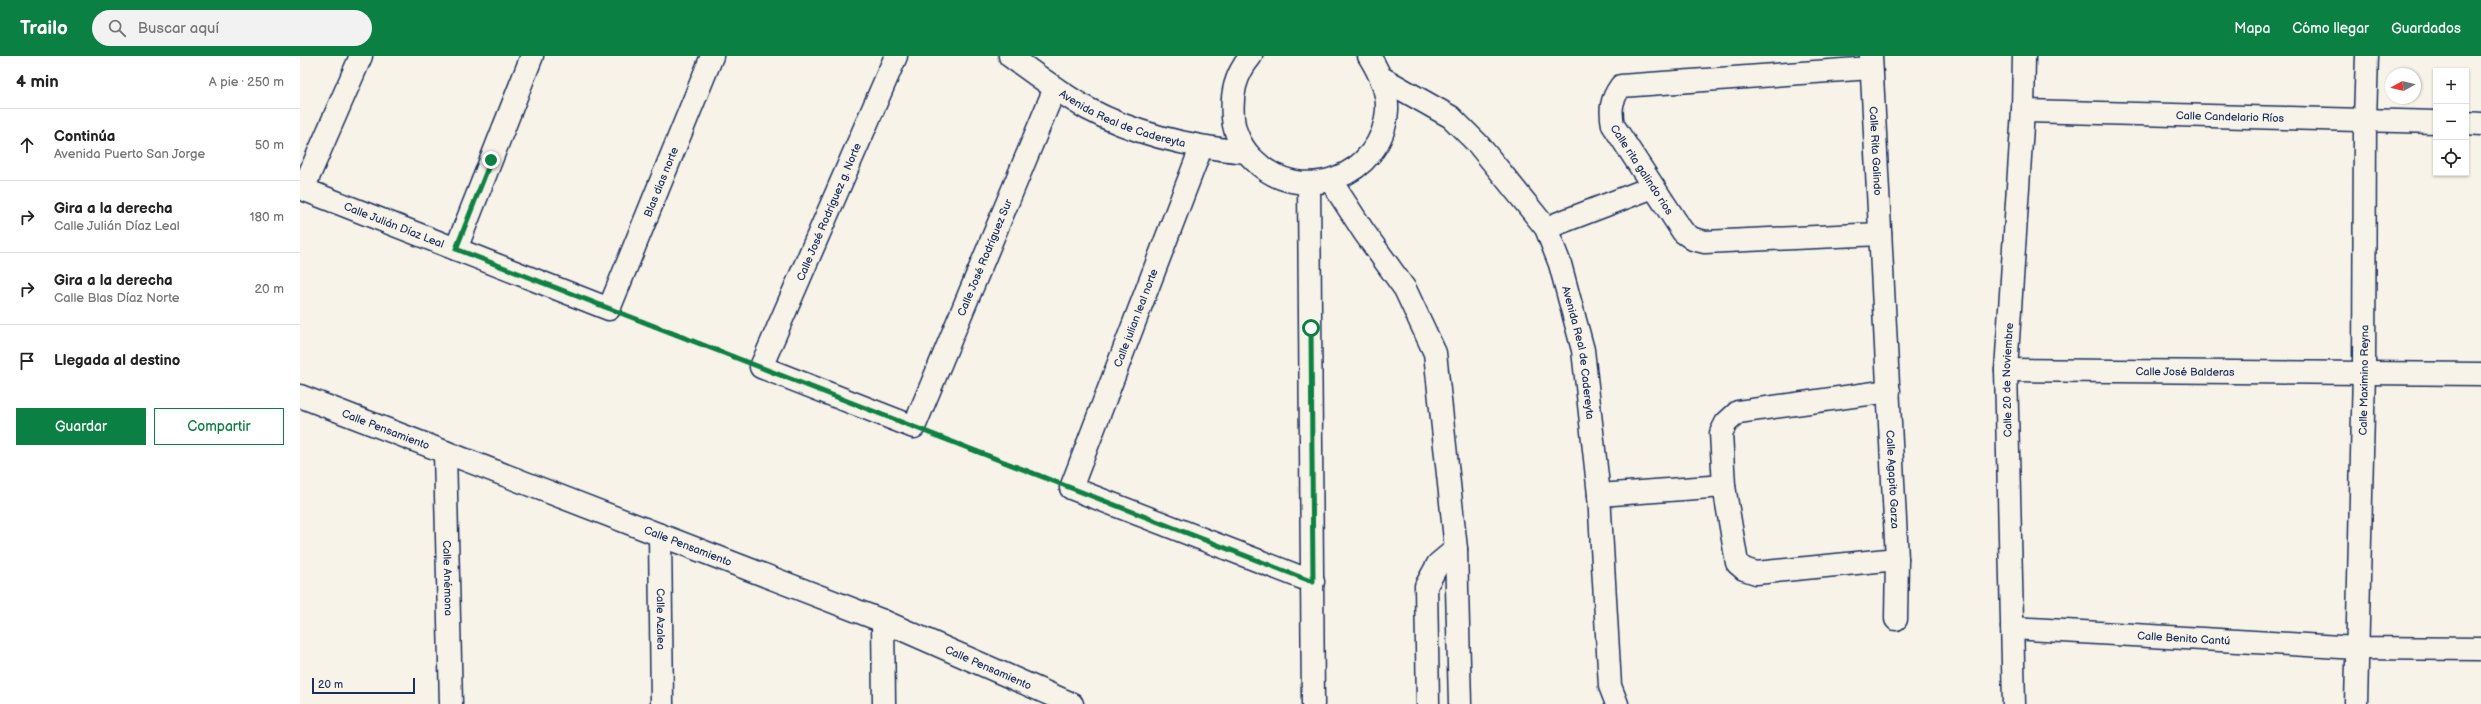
<!DOCTYPE html>
<html lang="es">
<head>
<meta charset="utf-8">
<style>
	body { margin:0; font-family:"Balsamiq Sans",sans-serif; background:#f2f2f2; color:#222 }
	.controls { position:absolute; right:12px; top:12px; display:grid; overflow:hidden; border-radius:0px; box-shadow:0 1px 3px #0004 }
	.controls button { width:36px; height:36px; display:grid; place-items:center; padding:0; border:0; border-bottom:1px solid #e0e0e0; background:#fff; color:#222; font:20px sans-serif }
	.compass { position:absolute; left:2085px; top:12px; width:36px; height:36px; border-radius:50%; background:#fff; box-shadow:0 1px 3px #0004; rotate:262deg }
	.scale { position:absolute; left:12px; bottom:10px; width:103px; box-sizing:border-box; padding-left:4px; border:2px solid #1b2f5e; border-top:0; font-size:11px; line-height:14px; white-space:nowrap; color:#1b2f5e; -webkit-text-stroke:3px #f7f3e8; paint-order:stroke }
	.stop { position:absolute; width:12px; height:12px; margin:-9px; border:3px solid #0b8043; border-radius:50%; background:#fff }
	.stop.end { background:#0b8043; border-color:#fff; box-shadow:0 1px 4px #0008 }
	.list { margin:0; padding:0; list-style:none }
	h2 { display:flex; justify-content:space-between; align-items:center; height:52px; margin:0; padding:0 16px; font-size:17px }
	h2 small { font-size:13px; font-weight:400; color:#767676 }
	.list li { display:grid; grid-template-columns:26px 1fr auto; gap:12px; align-items:center; box-sizing:border-box; height:72px; padding:0 16px; border-top:1px solid #e0e0e0 }
	.list b { display:block; font-size:15px; white-space:nowrap }
	.list p { margin:0; font-size:13px; white-space:nowrap; color:#767676 }
	.list em { font-size:13px; font-style:normal; color:#767676 }
	.actions { display:flex; gap:8px; padding:12px 16px }
	.actions a { flex:1; padding:9px 0; border:1px solid #0b8043; border-radius:0px; text-align:center; font-size:14px; color:#0b8043 }
	.actions .main { background:#0b8043; color:#fff }
	.icon { flex:none; width:22px; height:22px; fill:none; stroke:currentColor; stroke-width:2; stroke-linecap:round; stroke-linejoin:round }
	.map { position:relative; flex:none; width:2181px; height:648px; overflow:hidden }
	header { display:flex; align-items:center; gap:24px; box-sizing:border-box; height:56px; padding:0 20px; background:#0b8043; color:#fff }
	header strong { font-size:19px }
	nav { display:flex; gap:22px; margin-inline-start:auto; font-size:14px }
	.search { width:280px; height:36px; background:#f2f2f2; display:flex; align-items:center; gap:10px; box-sizing:border-box; padding:0 14px; border-radius:22px; color:#767676; font-size:15px }
	main { display:flex }
	aside { flex:1; background:#fff }
	.map>svg:first-child { display:block }
	.lines { fill:none; stroke-linecap:round; stroke-linejoin:round }
	.minor-casing { stroke:#1b2f5e; stroke-width:25 }
	.tertiary-casing { stroke:#1b2f5e; stroke-width:25 }
	.path { stroke:#1b2f5e; stroke-width:2.5; stroke-dasharray:3 3; stroke-linecap:butt }
	.minor { stroke:#f7f3e8; stroke-width:22 }
	.tertiary { stroke:#f7f3e8; stroke-width:22 }
	.route { stroke:#0b8043; stroke-width:5 }
	.labels { text-anchor:middle; dominant-baseline:central; stroke-width:3.5; stroke-linejoin:round; paint-order:stroke }
	.street-label { font-size:11px; fill:#1b2f5e; stroke:#f7f3e8 }
</style>
</head>
<body>
<header>
<strong>Trailo</strong>
<div class="search"><svg class="icon" aria-label="search" viewBox="0 0 24 24"><circle cx="10" cy="10" r="6"/><path d="M15 15l6 6"/></svg>Buscar aquí</div>
<nav><a>Mapa</a><a>Cómo llegar</a><a>Guardados</a></nav>
</header>
<main>
<aside>
<h2>4 min<small>A pie · 250 m</small></h2>
<ul class="list">
<li><svg class="icon" aria-label="ahead" viewBox="0 0 24 24"><path d="M12 20V5M6 11l6-6 6 6"/></svg><div><b>Continúa</b><p>Avenida Puerto San Jorge</p></div><em>50 m</em></li>
<li><svg class="icon" aria-label="right" viewBox="0 0 24 24"><path d="M7 20v-9h11M14 6l5 5-5 5"/></svg><div><b>Gira a la derecha</b><p>Calle Julián Díaz Leal</p></div><em>180 m</em></li>
<li><svg class="icon" aria-label="right" viewBox="0 0 24 24"><path d="M7 20v-9h11M14 6l5 5-5 5"/></svg><div><b>Gira a la derecha</b><p>Calle Blas Díaz Norte</p></div><em>20 m</em></li>
<li><svg class="icon" aria-label="arrive" viewBox="0 0 24 24"><path d="M6 21V4h12l-3 4 3 4H6"/></svg><div><b>Llegada al destino</b></div></li>
</ul>
<div class="actions"><a class="main">Guardar</a><a>Compartir</a></div>
</aside>
<div class="map">
<svg width="2181" height="648" viewBox="0 0 2181 648">
	<rect width="100%" height="100%" fill="#f7f3e8"/>
	<filter id="ink" filterUnits="userSpaceOnUse"><feTurbulence type="fractalNoise" baseFrequency=".025" numOctaves="2"/><feDisplacementMap in="SourceGraphic" scale="8" xChannelSelector="R" yChannelSelector="G"/><feConvolveMatrix kernelMatrix="1 2 1 2 8 2 1 2 1" color-interpolation-filters="sRGB"/></filter>
	<g filter="url(#ink)">
		<g class="lines">
			<g class="minor-casing">
				<g id="minor">
					<path id="s1" d="M 596,0 L 461,311 L 614,371 L 755,32"/>
					<path id="s2" d="M 710,0 C 735,18 761,38 788,53 C 837,79 891,91 946,96"/>
					<path id="s3" d="M 1571,0 L 1597,503 L 1596,563"/>
					<path id="s4" d="M 1571,12 L 1321,30 C 1311,44 1310,53 1313,69 L 1383,176 L 1393,183 L 1405,186 L 1580,178"/>
					<path id="s5" d="M 1082,22 L 1151,61 L 1178,88 L 1246,172 L 1260,208 L 1283,294 L 1299,439 L 1310,630 L 1317,648"/>
					<path id="s6" d="M 1723,55 L 2136,66"/>
					<path d="M 2166,67 L 2181,68"/>
					<path d="M 901,92 L 771,432 L 1013,526"/>
					<path d="M 1031,125 L 1064,176 L 1105,233 L 1135,297 L 1156,493 L 1160,648"/>
					<path id="s7" d="M 0,132 L 309,253 L 412,0"/>
					<path d="M 3,133 L 61,0"/>
					<path d="M 1246,172 L 1353,131"/>
					<path d="M 156,193 L 232,0"/>
					<path id="s8" d="M 1706,314 L 2181,318"/>
					<path d="M 1589,335 L 1438,356 L 1426,367 L 1421,377 L 1424,430 L 1437,507 L 1444,513 L 1456,517 L 1597,503"/>
					<path id="s9" d="M 0,340 L 583,565 L 772,648"/>
					<path id="s10" d="M 145,396 L 151,648"/>
					<path d="M 1299,439 L 1424,430"/>
					<path id="s11" d="M 360,479 L 362,648"/>
					<path d="M 583,565 L 584,648"/>
					<path id="s12" d="M 1712,572 L 2057,592 L 2181,593"/>
					<path d="M 1128,648 L 1126,530 L 1138,508 L 1156,493"/>
					<path id="s13" d="M 1714,648 L 1706,314 L 1723,55 L 1724,0"/>
					<path id="s14" d="M 2056,648 L 2064,316 L 2065,63 L 2067,0"/>
				</g>
			</g>
			<g class="tertiary-casing">
				<path id="tertiary" d="M 951,0 C 935,19 931,38 933,62 C 934,77 943,94 954,104 C 1000,151 1083,121 1087,54 C 1088,35 1079,16 1069,0
					M 1009,128 L 1013,648"/>
			</g>
			<path class="path" d="M 336,263 L 434,301
				M 642,382 L 744,421"/>
			<use href="#minor" class="minor"/>
			<use href="#tertiary" class="tertiary"/>
		</g>
	</g>
	<g class="lines" filter="url(#ink)">
		<path class="route" d="M 191,104 L 156,193 L 1013,526 L 1011,272"/>
	</g>
	<g class="labels">
		<g class="street-label">
			<text stroke="none"><textPath href="#s6" startOffset="207">Calle Candelario Ríos</textPath></text>
			<text stroke="none"><textPath href="#s2" startOffset="130">Avenida Real de Cadereyta</textPath></text>
			<text stroke="none"><textPath href="#s3" startOffset="95">Calle Rita Galindo</textPath></text>
			<text stroke="none"><textPath href="#s4" startOffset="345">Calle rita galindo rios</textPath></text>
			<text stroke="none"><textPath href="#s7" startOffset="469">Blas dias norte</textPath></text>
			<text transform="translate(529 156) rotate(-67)">Calle José Rodríguez g. Norte</text>
			<text stroke="none"><textPath href="#s7" startOffset="101">Calle Julián Díaz Leal</textPath></text>
			<text stroke="none"><textPath href="#s1" startOffset="687">Calle José Rodríguez Sur</textPath></text>
			<text transform="translate(836 262) rotate(-69)">Calle julian leal norte</text>
			<text stroke="none"><textPath href="#s5" startOffset="355">Avenida Real de Cadereyta</textPath></text>
			<text stroke="none"><textPath href="#s8" startOffset="179">Calle José Balderas</textPath></text>
			<text stroke="none"><textPath href="#s13" startOffset="324">Calle 20 de Noviembre</textPath></text>
			<text stroke="none"><textPath href="#s14" startOffset="324">Calle Maximino Reyna</textPath></text>
			<text stroke="none"><textPath href="#s9" startOffset="92">Calle Pensamiento</textPath></text>
			<text stroke="none"><textPath href="#s3" startOffset="424">Calle Agapito Garza</textPath></text>
			<text stroke="none"><textPath href="#s9" startOffset="416">Calle Pensamiento</textPath></text>
			<text stroke="none"><textPath href="#s10" startOffset="126">Calle Anémona</textPath></text>
			<text stroke="none"><textPath href="#s11" startOffset="84">Calle Azalea</textPath></text>
			<text stroke="none"><textPath href="#s12" startOffset="172">Calle Benito Cantú</textPath></text>
			<text stroke="none"><textPath href="#s9" startOffset="740">Calle Pensamiento</textPath></text>
		</g>
	</g>
</svg>
<div class="controls">
<button>+</button>
<button>−</button>
<button><svg class="icon" aria-label="locate" viewBox="0 0 24 24"><circle cx="12" cy="12" r="6"/><path d="M12 2v4M12 18v4M2 12h4M18 12h4"/></svg></button>
</div>
<svg class="compass" viewBox="-18 -18 36 36"><path d="M0-13l5 13h-10z" fill="#e53935"/><path d="M0 13l5-13h-10z" fill="#767676"/></svg>
<div class="scale">20 m</div>
<div class="stop" style="left:1011px;top:272px"></div>
<div class="stop end" style="left:191px;top:104px"></div>
</div>
</main>
</body>
</html>
